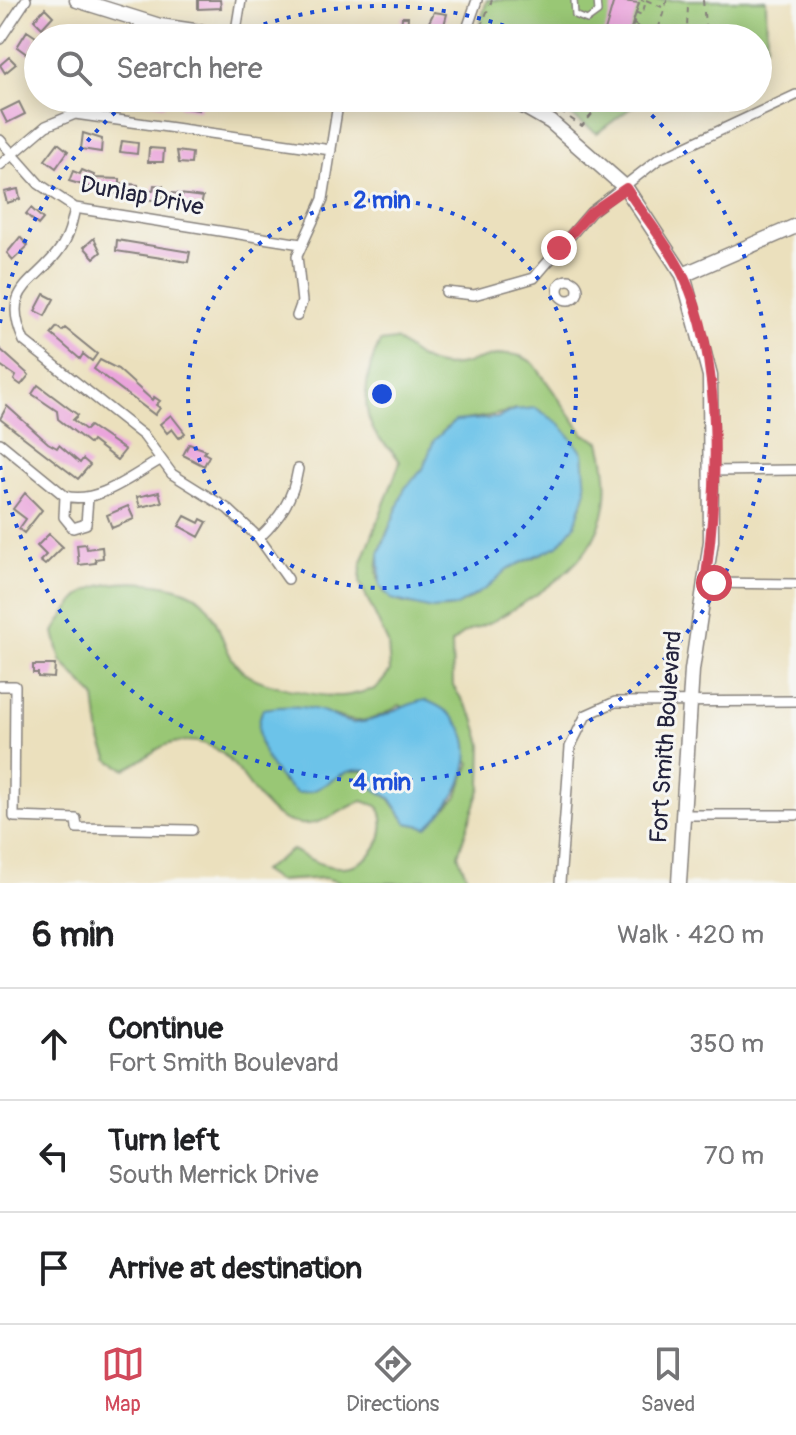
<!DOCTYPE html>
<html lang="en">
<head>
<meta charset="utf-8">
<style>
	body { margin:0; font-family:Pangolin,sans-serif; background:#f6f6f6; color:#202124 }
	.stop { position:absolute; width:24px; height:24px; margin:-18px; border:6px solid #d1495b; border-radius:50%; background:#fff }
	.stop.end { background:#d1495b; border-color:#fff; box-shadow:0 2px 8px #0008 }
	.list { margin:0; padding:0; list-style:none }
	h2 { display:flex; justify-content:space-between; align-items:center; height:104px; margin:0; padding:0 32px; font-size:34px }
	h2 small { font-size:26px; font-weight:400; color:#757577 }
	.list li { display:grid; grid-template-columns:52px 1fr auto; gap:24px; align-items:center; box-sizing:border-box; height:112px; padding:0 32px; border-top:2px solid #e0e0e0 }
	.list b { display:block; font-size:30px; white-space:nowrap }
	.list p { margin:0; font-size:26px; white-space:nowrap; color:#757577 }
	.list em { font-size:26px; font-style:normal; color:#757577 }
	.icon { flex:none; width:44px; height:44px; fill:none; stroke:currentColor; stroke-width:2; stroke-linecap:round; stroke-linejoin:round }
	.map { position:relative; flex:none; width:796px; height:883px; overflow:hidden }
	.search { position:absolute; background:#fff; box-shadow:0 4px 20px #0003; left:24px; right:24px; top:24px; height:88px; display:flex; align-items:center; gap:20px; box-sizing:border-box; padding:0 28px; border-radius:44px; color:#757577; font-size:30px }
	.sheet { height:440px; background:#fff }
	nav { display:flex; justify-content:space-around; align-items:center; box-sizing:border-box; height:112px; border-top:2px solid #e0e0e0; background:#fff; font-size:22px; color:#757577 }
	nav a { display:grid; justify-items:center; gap:4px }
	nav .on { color:#d1495b }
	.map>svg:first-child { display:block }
	.green { fill:#99c775; stroke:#5e7458; stroke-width:2; fill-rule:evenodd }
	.water { fill:#6cc3e9; stroke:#477292; stroke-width:2 }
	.building { fill:#eaa4db }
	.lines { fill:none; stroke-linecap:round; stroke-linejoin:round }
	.lane-casing { stroke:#86817c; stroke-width:8 }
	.street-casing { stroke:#86817c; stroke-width:12 }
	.secondary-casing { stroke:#86817c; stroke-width:17 }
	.path { stroke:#86817c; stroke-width:2; stroke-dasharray:6 6; stroke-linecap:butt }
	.lane { stroke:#fff; stroke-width:5 }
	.street { stroke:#fff; stroke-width:9 }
	.secondary { stroke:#fff; stroke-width:14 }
	.route { stroke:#d1495b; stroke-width:10 }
	.ring { fill:none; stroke:#1d4ed8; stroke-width:4; stroke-dasharray:4 8 }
	.labels { text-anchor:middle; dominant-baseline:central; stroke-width:6; stroke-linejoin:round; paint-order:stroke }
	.street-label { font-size:24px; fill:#22223b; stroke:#f6f6f2 }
	.centre { fill:#1d4ed8; stroke:#f6f6f2; stroke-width:4 }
	.ring-label { font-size:24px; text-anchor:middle; font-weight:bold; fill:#1d4ed8; stroke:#f6f6f2; stroke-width:6; stroke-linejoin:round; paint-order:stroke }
</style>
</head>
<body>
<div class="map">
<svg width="796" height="883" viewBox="0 0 796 883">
	<rect width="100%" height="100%" fill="#f6f6f2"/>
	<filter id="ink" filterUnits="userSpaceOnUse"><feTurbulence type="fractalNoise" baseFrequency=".0125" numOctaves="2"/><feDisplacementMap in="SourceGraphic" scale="16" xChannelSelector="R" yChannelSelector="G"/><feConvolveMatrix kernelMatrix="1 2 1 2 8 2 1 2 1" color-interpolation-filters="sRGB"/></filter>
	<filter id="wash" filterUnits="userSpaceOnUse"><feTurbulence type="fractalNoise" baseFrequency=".006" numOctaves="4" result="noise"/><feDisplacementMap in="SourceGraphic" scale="32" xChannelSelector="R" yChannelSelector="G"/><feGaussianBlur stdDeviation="1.8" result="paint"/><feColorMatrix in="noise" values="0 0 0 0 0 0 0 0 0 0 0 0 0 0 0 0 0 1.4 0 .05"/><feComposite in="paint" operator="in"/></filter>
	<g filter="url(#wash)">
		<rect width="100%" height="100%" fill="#ebe0bd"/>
		<path class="green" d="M 487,0 L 766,0 L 767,46 L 758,50 L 758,38 L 476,38 Z
			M 545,98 L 652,98 L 632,107 L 597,133 Z
			M 396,340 C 409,350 422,362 439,365 C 472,371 504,338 534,364 L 584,434 L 600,442 C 626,539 571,576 495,620 C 479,629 465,628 452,643 L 453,686 L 474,718 L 482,744 L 481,787 L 458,855 L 469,883 L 431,883 L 424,879 L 411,883 L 342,883 L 325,878 L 277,881 L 262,871 L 292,850 C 306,857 324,868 340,867 C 372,867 392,833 378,806 L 362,801 C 344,808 320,827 300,824 C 244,818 244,728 173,743 C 155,746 142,763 125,769 L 109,760 L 100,738 L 95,697 L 61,661 L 54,632 C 62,618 71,603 84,593 C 108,576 179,580 201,600 C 222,618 221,655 245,673 C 261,685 319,697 340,696 C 352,696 365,691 376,689 L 390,672 L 388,643 L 360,583 L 361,565 L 400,462 C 394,450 382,444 375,433 C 359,406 367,368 380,342 ZM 515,409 L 582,505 C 570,530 561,545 535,557 C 526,561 515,564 507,569 C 489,581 479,597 458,605 C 442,612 427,606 410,604 C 339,593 403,501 423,469 C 435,451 432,439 451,424 C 457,419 499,417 515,409 ZM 400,705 L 470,763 L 456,798 L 427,827 L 407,823 L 389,798 L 371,787 L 373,777 L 368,771 L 347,771 L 327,783 L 283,783 L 260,744 L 307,708 C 353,718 354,733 400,705 Z"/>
		<path class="water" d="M 536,408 L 560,424 L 583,453 L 586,490 L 575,525 L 558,546 L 507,569 L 488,587 L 455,607 L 432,609 L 391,599 L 380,586 L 379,554 L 405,488 L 423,469 L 434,440 L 455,421 L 497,418 L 515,410 Z
			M 425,700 C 493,726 469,790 427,827 L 407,823 L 390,798 L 371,787 L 373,777 L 367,770 C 339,765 324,795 297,793 C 271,774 249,740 263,709 C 284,705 304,705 325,712 C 335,716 343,723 354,723 C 380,722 400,705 425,700 Z"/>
		<g id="blocks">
			<path class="building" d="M 198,0 L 220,0 L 221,8 L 198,9 Z
				M 614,0 L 639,3 L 628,38 L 603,38 Z
				M 45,8 L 53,16 L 42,28 L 34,20 Z
				M 434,12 L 447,14 L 441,36 L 430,35 L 431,27 L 427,26 Z
				M 402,17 L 408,17 L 407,30 L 413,31 L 412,38 L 393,38 L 394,28 L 401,29 Z
				M 77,26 L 95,31 L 93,38 L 73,38 Z
				M 27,31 L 36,37 L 28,55 L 17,47 Z
				M 9,57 L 16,64 L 5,73 L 0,65 Z
				M 143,98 L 167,98 L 165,106 L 142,101 Z
				M 180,98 L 201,99 L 199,110 L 179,107 Z
				M 19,102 L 25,114 L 7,123 L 1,111 Z
				M 83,133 L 102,139 L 101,152 L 81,149 Z
				M 122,141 L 138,143 L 137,154 L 120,152 Z
				M 58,143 L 68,151 L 56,168 L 45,160 Z
				M 149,148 L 164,149 L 163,162 L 148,162 Z
				M 177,151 L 192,153 L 191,164 L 179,163 Z
				M 82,170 L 94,175 L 93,178 L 120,179 L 120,183 L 138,185 L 138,189 L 153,191 L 154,185 L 163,186 L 162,201 L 125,197 L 69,181 L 73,171 L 80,174 Z
				M 18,189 L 20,199 L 7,203 L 4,192 Z
				M 172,193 L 203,197 L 201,206 L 171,202 Z
				M 31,208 L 43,219 L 38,225 L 26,214 Z
				M 20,237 L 28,246 L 13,260 L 7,253 Z
				M 94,238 L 101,252 L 94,258 L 84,247 Z
				M 117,240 L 190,252 L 188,262 L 116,251 Z
				M 44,294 L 54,299 L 45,316 L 35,311 Z
				M 57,327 L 62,331 L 65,328 L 97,354 L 92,361 L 83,354 L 80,359 L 51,334 Z
				M 0,349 L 29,375 L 21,385 L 14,380 L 16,376 L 0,365 Z
				M 100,360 L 118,369 L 152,400 L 154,397 L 160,401 L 156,405 L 160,408 L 155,415 L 94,369 Z
				M 38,385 L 78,415 L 73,420 L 86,430 L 90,426 L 125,450 L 117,460 L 92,441 L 90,444 L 58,419 L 57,411 L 32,394 Z
				M 7,406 L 48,443 L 57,448 L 59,445 L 80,463 L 83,459 L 90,465 L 78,479 L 0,419 Z
				M 171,415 L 185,433 L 179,438 L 172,429 L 167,433 L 160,424 Z
				M 189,444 L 206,450 L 204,453 L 209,456 L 204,466 L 183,455 Z
				M 159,492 L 162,502 L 140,507 L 137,497 Z
				M 25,493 L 42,510 L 24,533 L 19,529 L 26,519 L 13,509 Z
				M 128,506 L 134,519 L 112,528 L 107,515 Z
				M 185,516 L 199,523 L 201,519 L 207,522 L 199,537 L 179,526 Z
				M 49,534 L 63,547 L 45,565 L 40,561 L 46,555 L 37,546 Z
				M 86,544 L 87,549 L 102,547 L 103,558 L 95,559 L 96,563 L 79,565 L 77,545 Z
				M 33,665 L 55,665 L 54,678 L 38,677 L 38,673 L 33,673 Z"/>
		</g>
	</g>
	<g filter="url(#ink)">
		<use href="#blocks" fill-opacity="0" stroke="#86817c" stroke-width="2"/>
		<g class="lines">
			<g class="lane-casing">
				<path id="lane" d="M 574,0 L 575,15 L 587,20 L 598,12 L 597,0"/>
			</g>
			<g class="street-casing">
				<path id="street" d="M 235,37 L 241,0
					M 464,38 L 477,0
					M 0,39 L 26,0
					M 0,140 L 39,184 L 75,208 L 301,244
					M 0,165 L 46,126 L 75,114 L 331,150
					M 75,208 C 72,222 69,237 60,249 C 35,285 0,287 24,341 L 144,436 L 172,474 L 228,509 L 259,538 L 288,579
					M558 290a10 10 0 1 1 20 0a10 10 0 1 1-20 0Z
					M 446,292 L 474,295 L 534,278 L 591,212 L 659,159 L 796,95
					M 297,316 L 302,302 L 297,256 L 323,199 L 339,98
					M 0,443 L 65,496 C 97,505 133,475 160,460
					M 712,471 L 796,470
					M 65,496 L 64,517 L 73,528 L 86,524 L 88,498
					M 259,538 C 280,518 293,499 298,469
					M 705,583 L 796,584
					M 0,686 L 15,686 L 14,817 L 76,819 L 77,828 L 192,830
					M 682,815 L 796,815
					M 560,883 L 570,747 L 586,715 L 615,702 L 796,701"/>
			</g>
			<g class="secondary-casing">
				<path id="secondary" d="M 77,0 L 160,26 L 242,38
					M 509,98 L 551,122 L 626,188 L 683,275 L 710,376 L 711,541 L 692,670 L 679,883
					M 683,275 L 796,226"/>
			</g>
			<path class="path" d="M 646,0 L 662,7
				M 667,0 L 659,27 L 667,31 L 667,38 L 680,38 L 687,28 L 688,6
				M 703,0 L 706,38
				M 634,24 L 651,37
				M 633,28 L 638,38
				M 476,38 L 492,0
				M 629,38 L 637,13 L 642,15 L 646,1 L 641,0
				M 540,98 L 582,126 L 599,106 L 611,98"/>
			<use href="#lane" class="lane"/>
			<use href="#street" class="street"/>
			<use href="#secondary" class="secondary"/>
		</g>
	</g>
	<g class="lines" filter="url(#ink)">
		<path class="route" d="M 559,248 L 591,212 L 626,188 C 644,216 668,244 683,275 C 724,359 718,492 705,583 L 714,583"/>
	</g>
	<g class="ring">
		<circle cx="382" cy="394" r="194"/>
		<path d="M0 323A388 388 0 0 1 130 99M230 37A388 388 0 0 1 534 37M634 99A388 388 0 1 1 0 465"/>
	</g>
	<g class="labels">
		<g class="street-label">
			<text transform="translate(142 196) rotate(11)">Dunlap Drive</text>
			<text transform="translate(666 737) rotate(-86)">Fort Smith Boulevard</text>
		</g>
	</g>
	<circle cx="382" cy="394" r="12" class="centre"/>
	<g class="ring-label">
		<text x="382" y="208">2 min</text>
		<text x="382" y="790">4 min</text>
	</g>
</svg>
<div class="stop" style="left:714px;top:583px"></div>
<div class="stop end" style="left:559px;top:248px"></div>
<div class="search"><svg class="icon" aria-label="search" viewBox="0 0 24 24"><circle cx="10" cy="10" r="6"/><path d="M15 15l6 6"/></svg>Search here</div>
</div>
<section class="sheet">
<h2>6 min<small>Walk · 420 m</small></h2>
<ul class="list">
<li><svg class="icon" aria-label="ahead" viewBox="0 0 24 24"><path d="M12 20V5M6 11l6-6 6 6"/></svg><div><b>Continue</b><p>Fort Smith Boulevard</p></div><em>350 m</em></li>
<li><svg class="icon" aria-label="left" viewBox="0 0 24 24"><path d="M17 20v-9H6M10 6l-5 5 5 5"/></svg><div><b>Turn left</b><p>South Merrick Drive</p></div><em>70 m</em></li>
<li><svg class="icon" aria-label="arrive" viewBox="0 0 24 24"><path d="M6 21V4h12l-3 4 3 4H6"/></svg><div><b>Arrive at destination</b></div></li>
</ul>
</section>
<nav>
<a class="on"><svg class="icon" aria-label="map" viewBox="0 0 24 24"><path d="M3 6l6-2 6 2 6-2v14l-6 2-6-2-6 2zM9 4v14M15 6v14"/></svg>Map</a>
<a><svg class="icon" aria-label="directions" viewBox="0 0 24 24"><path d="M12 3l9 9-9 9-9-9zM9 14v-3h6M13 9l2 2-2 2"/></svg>Directions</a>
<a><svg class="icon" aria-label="saved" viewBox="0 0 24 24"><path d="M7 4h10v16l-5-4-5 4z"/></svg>Saved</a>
</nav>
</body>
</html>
